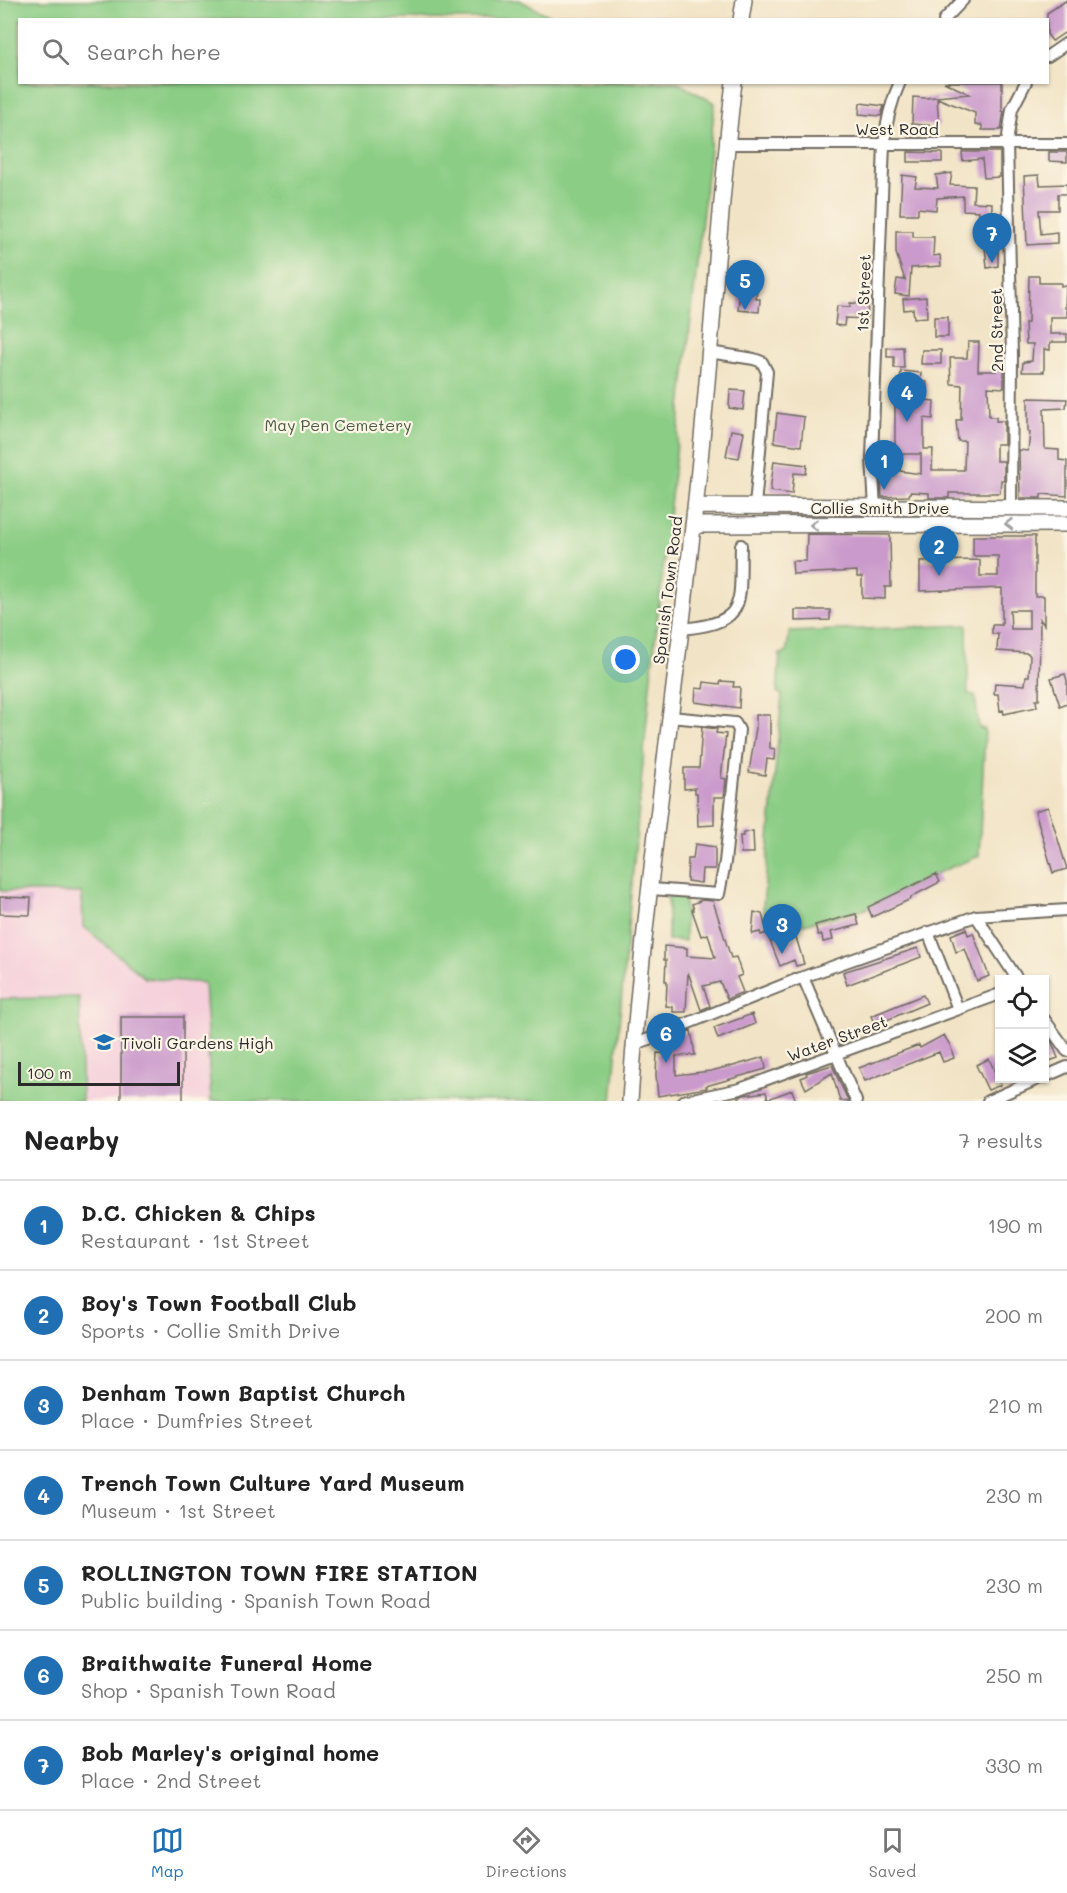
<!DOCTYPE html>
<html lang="en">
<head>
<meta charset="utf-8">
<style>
	body { margin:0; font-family:Mali,sans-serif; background:#f2f2f2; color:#222 }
	.controls { position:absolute; right:18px; bottom:18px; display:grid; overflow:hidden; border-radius:0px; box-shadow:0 2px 4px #0004 }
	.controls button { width:54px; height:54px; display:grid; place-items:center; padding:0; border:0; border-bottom:2px solid #e0e0e0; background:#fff; color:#222; font:30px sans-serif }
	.scale { position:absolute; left:18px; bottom:15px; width:162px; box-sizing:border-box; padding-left:6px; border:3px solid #2b2b2b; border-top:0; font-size:16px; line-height:21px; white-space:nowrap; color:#2b2b2b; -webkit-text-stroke:4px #fcf5e5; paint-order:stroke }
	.you { position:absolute; left:626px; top:660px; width:21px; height:21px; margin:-15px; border:4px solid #fff; border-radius:50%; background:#1a73e8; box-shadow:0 0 0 9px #1a73e833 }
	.badge { display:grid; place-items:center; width:39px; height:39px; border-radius:50%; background:#1f6fb2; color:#fff; font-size:20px; font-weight:700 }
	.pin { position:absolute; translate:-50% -50px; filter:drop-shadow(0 2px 3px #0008) }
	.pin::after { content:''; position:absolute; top:32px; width:21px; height:18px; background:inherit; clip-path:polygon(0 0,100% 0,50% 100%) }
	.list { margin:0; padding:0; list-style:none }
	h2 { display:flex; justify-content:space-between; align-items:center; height:78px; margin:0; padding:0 24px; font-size:26px }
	h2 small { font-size:20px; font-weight:400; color:#767676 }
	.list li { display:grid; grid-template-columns:39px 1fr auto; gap:18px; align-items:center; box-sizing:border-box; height:90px; padding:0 24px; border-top:2px solid #e0e0e0 }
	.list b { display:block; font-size:22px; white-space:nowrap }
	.list p { margin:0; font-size:20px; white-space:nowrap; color:#767676 }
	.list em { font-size:20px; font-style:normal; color:#767676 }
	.icon { flex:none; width:33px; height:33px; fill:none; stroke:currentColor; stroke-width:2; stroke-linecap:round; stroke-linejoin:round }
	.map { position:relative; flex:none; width:1067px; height:1101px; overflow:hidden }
	.search { position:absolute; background:#fff; box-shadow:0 2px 4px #0004; left:18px; right:18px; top:18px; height:66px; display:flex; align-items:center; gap:15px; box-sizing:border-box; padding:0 21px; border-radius:0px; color:#767676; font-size:22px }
	.sheet { height:708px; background:#fff }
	nav { display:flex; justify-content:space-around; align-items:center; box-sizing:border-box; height:84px; border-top:2px solid #e0e0e0; background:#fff; font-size:16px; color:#767676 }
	nav a { display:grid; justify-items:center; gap:3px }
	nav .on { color:#1f6fb2 }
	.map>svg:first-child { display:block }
	.built { fill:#f5cfdb }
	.green { fill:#8bcd85; stroke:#5b7c58; stroke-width:1.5 }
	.building { fill:#ca9acc; fill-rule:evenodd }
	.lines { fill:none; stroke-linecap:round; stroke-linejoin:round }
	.street-casing { stroke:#706b61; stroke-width:14 }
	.secondary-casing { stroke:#706b61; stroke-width:18 }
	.street { stroke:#fff; stroke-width:10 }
	.secondary { stroke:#fff; stroke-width:15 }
	.oneway { stroke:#a0a0a0 }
	.labels { text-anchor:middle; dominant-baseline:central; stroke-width:4.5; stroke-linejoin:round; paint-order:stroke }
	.street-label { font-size:16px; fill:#2b2b2b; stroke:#fcf5e5 }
	.park-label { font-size:16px; fill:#485c46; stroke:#fcf5e5 }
	.poi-label { font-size:16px; fill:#2b2b2b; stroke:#fcf5e5; text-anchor:start }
</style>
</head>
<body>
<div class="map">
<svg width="1067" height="1101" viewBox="0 0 1067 1101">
	<rect width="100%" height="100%" fill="#fcf5e5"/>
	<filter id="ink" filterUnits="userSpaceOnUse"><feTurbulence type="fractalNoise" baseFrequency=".0167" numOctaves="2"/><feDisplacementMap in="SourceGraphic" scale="12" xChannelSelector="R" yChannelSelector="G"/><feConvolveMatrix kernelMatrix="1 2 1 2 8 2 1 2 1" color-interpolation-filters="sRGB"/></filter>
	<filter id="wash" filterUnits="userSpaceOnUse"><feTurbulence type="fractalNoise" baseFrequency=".008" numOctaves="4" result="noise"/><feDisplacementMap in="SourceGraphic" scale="24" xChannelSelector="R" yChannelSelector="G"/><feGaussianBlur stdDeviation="1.35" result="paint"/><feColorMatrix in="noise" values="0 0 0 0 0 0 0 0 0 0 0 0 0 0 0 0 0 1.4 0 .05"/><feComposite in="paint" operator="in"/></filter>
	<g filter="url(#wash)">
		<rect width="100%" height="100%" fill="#f1e3c5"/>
		<path class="built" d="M 0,891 L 82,893 L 145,978 L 204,982 L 211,1101 L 0,1101 Z"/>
		<path class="green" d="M 0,0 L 519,0 L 556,19 L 20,20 L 20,82 L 676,82 L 715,103 L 650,686 L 612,1101 L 211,1101 L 204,983 L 145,978 L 83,926 L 82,893 L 0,891 Z
			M 967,625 L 968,694 L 975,695 L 979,728 L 985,729 L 979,856 L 942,871 L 863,910 L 791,927 L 787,915 L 768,921 L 765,918 L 763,907 L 782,695 L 777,692 L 780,654 L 786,653 L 790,632 Z
			M 668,896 L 685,896 L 685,941 L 668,940 Z
			M 79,997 L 82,1101 L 0,1101 L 0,999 Z"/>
		<g id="blocks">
			<path class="building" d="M 1067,0 L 1067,31 L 1052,41 L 1047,34 L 1047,13 Z
				M 944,82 L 1002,82 L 1002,111 L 1004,111 L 1001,130 L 982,130 L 982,125 L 975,125 L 975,113 L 937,98 L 939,126 L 912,124 L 913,97 L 925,98 L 969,94 Z
				M 860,103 L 884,106 L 881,116 L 859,114 Z
				M 908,152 L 942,153 L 942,162 L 908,162 Z
				M 962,152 L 1000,152 L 1000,177 L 984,178 L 982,159 L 963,161 Z
				M 1049,152 L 1067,152 L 1067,162 L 1049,161 Z
				M 952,173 L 950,185 L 974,186 L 973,202 L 992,203 L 991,235 L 998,236 L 998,266 L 987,268 L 985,246 L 982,246 L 984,221 L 979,220 L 979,211 L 963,210 L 963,196 L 937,198 L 936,210 L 918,208 L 918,214 L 900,214 L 902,175 L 917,177 L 915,187 L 938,188 L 936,175 Z
				M 1039,175 L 1040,185 L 1067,184 L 1067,194 L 1058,194 L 1058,210 L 1039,210 L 1041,234 L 1057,232 L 1057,243 L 1027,245 L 1024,176 Z
				M 896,231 L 913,231 L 913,237 L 934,237 L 933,256 L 940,255 L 941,266 L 911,268 L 909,296 L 895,294 L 897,279 L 905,280 L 896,253 Z
				M 1029,276 L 1039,276 L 1039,283 L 1061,283 L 1061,286 L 1066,286 L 1065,308 L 1067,308 L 1067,317 L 1050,317 L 1050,334 L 1067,334 L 1067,342 L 1053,342 L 1050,343 L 1050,350 L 1044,349 L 1044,372 L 1022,372 L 1023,362 L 1032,361 L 1033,344 L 1026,344 L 1025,323 L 1028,323 Z
				M 740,287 L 757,289 L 756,299 L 760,299 L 759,312 L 738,310 Z
				M 926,297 L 927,317 L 914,318 L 913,309 L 904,310 L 903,299 Z
				M 850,303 L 868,304 L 867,319 L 845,318 L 844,326 L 835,325 L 837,306 L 850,307 Z
				M 934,317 L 948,317 L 948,337 L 934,337 Z
				M 968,342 L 979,342 L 978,371 L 996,371 L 996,361 L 1004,362 L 1004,388 L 988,387 L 989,417 L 996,417 L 996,421 L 1004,421 L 1004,444 L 996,444 L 996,461 L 1004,461 L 1004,480 L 1001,480 L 1000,493 L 949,493 L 949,498 L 929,498 L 929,493 L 910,492 L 909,496 L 882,497 L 880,459 L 884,459 L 884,447 L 895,447 L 895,400 L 910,401 L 912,383 L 900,381 L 901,371 L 921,373 L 920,381 L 927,382 L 926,400 L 934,401 L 933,419 L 924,418 L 924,449 L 933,449 L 932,470 L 964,470 L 965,441 L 958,441 L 956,420 L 961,420 L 962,385 L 951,384 L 950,358 L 967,358 ZM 900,454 L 921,454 L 921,474 L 900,471 Z
				M 903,347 L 904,368 L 894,368 L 894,357 L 887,357 L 887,348 Z
				M 922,350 L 941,350 L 941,364 L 921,364 Z
				M 730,390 L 745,391 L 743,410 L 729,408 Z
				M 1028,398 L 1067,399 L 1066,408 L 1044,409 L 1045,449 L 1059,450 L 1059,460 L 1067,461 L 1067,496 L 1041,494 L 1041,498 L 1020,498 L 1019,450 L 1028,451 L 1030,432 L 1028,432 Z
				M 777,413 L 804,417 L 801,446 L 774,442 Z
				M 731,430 L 744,432 L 739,458 L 726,456 Z
				M 774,461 L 807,465 L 806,474 L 794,473 L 792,494 L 770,491 Z
				M 807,534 L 890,535 L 891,587 L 885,587 L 885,599 L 862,598 L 862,577 L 857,577 L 857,571 L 793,574 L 792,561 L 806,561 Z
				M 973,536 L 1035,536 L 1035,596 L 1044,596 L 1044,625 L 1040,619 L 1039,700 L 1036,700 L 1037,707 L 1004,714 L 1003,710 L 1000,711 L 998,694 L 994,694 L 995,683 L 1025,685 L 1026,676 L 1029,676 L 1030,656 L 1028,653 L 997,651 L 998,634 L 992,634 L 992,625 L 1002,625 L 1002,588 L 920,591 L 920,561 L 980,560 L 980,576 L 998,576 L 998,556 L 973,556 ZM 1010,610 L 1029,610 L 1029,629 L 1011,629 Z
				M 795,610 L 830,610 L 830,620 L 795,621 Z
				M 1065,674 L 1067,680 L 1067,703 L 1060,706 L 1051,678 Z
				M 721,681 L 734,682 L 733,687 L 740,687 L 739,708 L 695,702 L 696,688 L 703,689 L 704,682 L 720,684 Z
				M 756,715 L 770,715 L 770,748 L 775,749 L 774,760 L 767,759 L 765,775 L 749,772 L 756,728 Z
				M 702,727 L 717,729 L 716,733 L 726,734 L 721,778 L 726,779 L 724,797 L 714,797 L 714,825 L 698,826 L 697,793 L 695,793 L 695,788 L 684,789 L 684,768 L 699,768 Z
				M 1048,807 L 1067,869 L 1053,873 L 1035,811 Z
				M 753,831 L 754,853 L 741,853 L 740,836 L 743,836 L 743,833 Z
				M 695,844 L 715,847 L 715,869 L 702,869 L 701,883 L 687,881 L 688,859 L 693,859 Z
				M 936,874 L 940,882 L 911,897 L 911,899 L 872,917 L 868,907 Z
				M 0,897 L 31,898 L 30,915 L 0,914 Z
				M 702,900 L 713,901 L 731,958 L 736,957 L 742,975 L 737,977 L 743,992 L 727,999 L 720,982 L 703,986 L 710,1006 L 701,1010 L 688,972 L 686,1012 L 673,1012 L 673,1007 L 666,1006 L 667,981 L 665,981 L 666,960 L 664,960 L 664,946 L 687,948 L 687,956 L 715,958 L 708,934 L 701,936 L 692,910 L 694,910 L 692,904 Z
				M 754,912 L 762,914 L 765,925 L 786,919 L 791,939 L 796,937 L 804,964 L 796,966 L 794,960 L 780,966 L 767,933 L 761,935 L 760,932 L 752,934 Z
				M 856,914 L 859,925 L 831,932 L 833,940 L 823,942 L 822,935 L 818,935 L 815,925 Z
				M 966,929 L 968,935 L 973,933 L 989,976 L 977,981 L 965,949 L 956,952 L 951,935 Z
				M 918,948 L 921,957 L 847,985 L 843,972 Z
				M 923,995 L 927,1003 L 875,1025 L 871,1016 Z
				M 752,1014 L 755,1024 L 718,1039 L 714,1028 Z
				M 121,1017 L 183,1017 L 183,1101 L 121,1101 Z
				M 691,1030 L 695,1055 L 676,1056 L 676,1075 L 711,1071 L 730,1066 L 730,1067 L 764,1057 L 766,1069 L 706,1086 L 707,1088 L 658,1096 L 656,1075 L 657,1053 L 669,1054 L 664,1042 Z
				M 1044,1033 L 1052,1043 L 1058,1058 L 1044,1063 Z
				M 944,1035 L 950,1045 L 954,1058 L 943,1062 L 939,1052 L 865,1081 L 859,1068 L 919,1045 L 920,1048 Z
				M 989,1059 L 1001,1085 L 988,1090 L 976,1065 Z
				M 832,1065 L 848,1101 L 840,1101 L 832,1073 L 806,1089 L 801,1078 L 807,1075 L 806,1073 Z
				M 792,1090 L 796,1101 L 740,1101 L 739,1097 L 744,1095 L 766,1092 L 768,1099 Z"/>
		</g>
	</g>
	<g filter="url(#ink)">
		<use href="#blocks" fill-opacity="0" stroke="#706b61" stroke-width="1.5"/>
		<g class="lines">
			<g class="street-casing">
				<path id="street" d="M 944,20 L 963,0
					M 1048,56 L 1067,43
					M 726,144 L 1067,144
					M 709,352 L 754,359 L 762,362 L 767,372 L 755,506
					M 875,508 L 872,458 L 884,144 C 886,123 891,102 900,82
					M 1011,508 L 1012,355 L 1007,143 L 1012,109 L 1026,82
					M 680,629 C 750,623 739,603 741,545
					M 651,889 L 719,894 L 725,862 L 739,730 L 735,723 L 670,717
					M 976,916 L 1018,980
					M 928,932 L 958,1009
					M 803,977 L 856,1101
					M 1044,1019 L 1067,1051
					M 634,1045 L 803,977 L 976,916 L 1067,910
					M 1044,1077 L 1067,1067
					M 683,1101 L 740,1089 L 1000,994
					M 988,1101 L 1040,1078"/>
			</g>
			<g class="secondary-casing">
				<path id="secondary" d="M 741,20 L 744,0
					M 696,506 L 1067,508
					M 693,525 L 1067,524
					M 630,1101 C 643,903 674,705 695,508 C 711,366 717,224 734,82"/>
			</g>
			<use href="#street" class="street"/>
			<use href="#secondary" class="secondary"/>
		</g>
		<defs><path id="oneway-chevron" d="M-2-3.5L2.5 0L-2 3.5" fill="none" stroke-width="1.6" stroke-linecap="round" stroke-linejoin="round" transform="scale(1.5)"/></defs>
		<g class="oneway">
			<use href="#oneway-chevron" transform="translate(1009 524) rotate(-180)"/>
			<use href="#oneway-chevron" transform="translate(814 525) rotate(180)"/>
		</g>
	</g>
	<defs>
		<g id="school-bare" transform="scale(1.62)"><path d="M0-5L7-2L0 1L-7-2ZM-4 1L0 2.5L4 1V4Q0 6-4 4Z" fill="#1f6fb2" stroke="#fcf5e5" stroke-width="2.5" paint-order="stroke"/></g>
	</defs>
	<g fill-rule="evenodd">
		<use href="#school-bare" x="104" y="1042"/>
	</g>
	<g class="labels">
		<g class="street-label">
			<text x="897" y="128">West Road</text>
			<text transform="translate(863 293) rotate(-88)">1st Street</text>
			<text transform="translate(996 330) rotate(-91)">2nd Street</text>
			<text x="880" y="507">Collie Smith Drive</text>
			<text transform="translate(667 590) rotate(-83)">Spanish Town Road</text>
			<text transform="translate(837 1038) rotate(-20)">Water Street</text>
		</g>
		<g class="park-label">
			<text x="338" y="424">May Pen Cemetery</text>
		</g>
		<g class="poi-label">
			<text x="121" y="1042">Tivoli Gardens High</text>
		</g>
	</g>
</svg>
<div class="controls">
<button><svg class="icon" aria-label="locate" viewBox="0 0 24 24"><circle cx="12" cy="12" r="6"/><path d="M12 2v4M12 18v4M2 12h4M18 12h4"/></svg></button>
<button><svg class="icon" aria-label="layers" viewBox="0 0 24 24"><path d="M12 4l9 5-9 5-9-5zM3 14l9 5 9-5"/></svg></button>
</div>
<div class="scale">100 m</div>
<div class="you"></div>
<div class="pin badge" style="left:884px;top:490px">1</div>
<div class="pin badge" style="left:939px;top:576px">2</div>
<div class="pin badge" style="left:782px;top:954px">3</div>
<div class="pin badge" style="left:907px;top:422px">4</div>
<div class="pin badge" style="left:745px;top:310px">5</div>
<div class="pin badge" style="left:666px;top:1063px">6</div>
<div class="pin badge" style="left:992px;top:263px">7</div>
<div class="search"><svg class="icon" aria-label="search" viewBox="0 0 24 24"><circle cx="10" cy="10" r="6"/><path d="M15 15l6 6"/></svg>Search here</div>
</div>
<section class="sheet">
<h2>Nearby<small>7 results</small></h2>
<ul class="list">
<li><span class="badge">1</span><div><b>D.C. Chicken &amp; Chips</b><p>Restaurant · 1st Street</p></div><em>190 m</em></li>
<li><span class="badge">2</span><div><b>Boy's Town Football Club</b><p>Sports · Collie Smith Drive</p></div><em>200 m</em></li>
<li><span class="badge">3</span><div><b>Denham Town Baptist Church</b><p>Place · Dumfries Street</p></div><em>210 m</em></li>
<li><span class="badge">4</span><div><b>Trench Town Culture Yard Museum</b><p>Museum · 1st Street</p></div><em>230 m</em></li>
<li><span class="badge">5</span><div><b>ROLLINGTON TOWN FIRE STATION</b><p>Public building · Spanish Town Road</p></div><em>230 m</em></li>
<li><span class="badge">6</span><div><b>Braithwaite Funeral Home</b><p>Shop · Spanish Town Road</p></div><em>250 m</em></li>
<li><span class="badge">7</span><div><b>Bob Marley's original home</b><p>Place · 2nd Street</p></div><em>330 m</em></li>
</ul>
</section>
<nav>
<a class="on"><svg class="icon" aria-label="map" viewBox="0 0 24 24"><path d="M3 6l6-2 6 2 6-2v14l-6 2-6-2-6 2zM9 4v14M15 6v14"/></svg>Map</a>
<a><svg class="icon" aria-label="directions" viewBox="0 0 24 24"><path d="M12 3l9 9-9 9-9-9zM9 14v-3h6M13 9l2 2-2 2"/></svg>Directions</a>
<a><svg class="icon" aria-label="saved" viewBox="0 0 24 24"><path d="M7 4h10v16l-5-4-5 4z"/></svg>Saved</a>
</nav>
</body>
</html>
